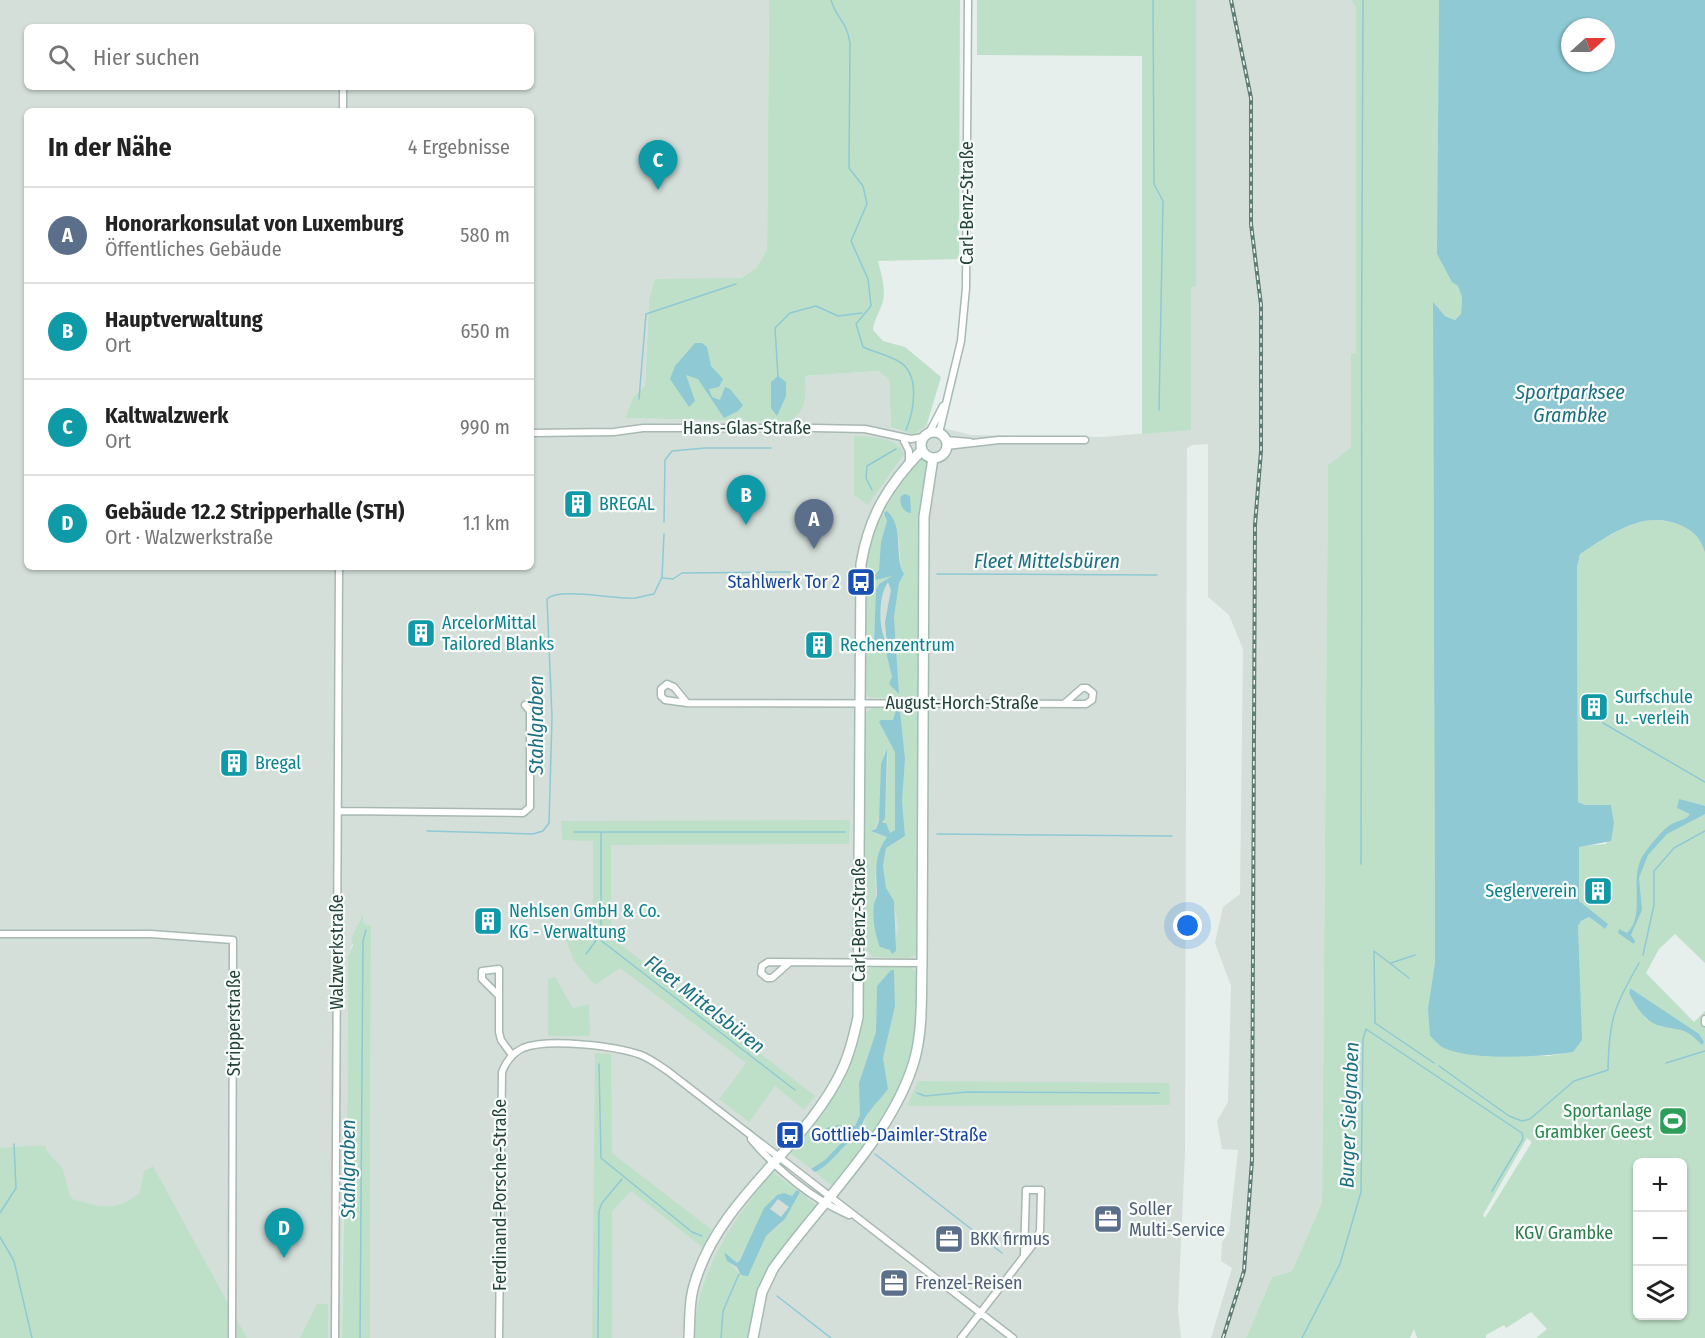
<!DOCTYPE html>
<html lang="de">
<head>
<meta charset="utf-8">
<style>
	body { margin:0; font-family:"Fira Sans Condensed",sans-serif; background:#f6f6f6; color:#222 }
	.controls { position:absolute; right:18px; bottom:18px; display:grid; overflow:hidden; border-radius:9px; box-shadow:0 2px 4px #0004 }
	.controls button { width:54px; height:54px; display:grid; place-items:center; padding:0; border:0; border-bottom:2px solid #e0e0e0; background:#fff; color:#222; font:30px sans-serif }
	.compass { position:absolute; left:1561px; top:18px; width:54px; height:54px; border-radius:50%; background:#fff; box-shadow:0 2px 4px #0004; rotate:69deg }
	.you { position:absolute; left:1188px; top:926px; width:21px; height:21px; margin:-15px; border:4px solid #fff; border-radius:50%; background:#1a73e8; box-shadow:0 0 0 9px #1a73e833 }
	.badge { display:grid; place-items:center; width:39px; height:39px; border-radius:50%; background:#db2777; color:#fff; font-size:20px; font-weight:700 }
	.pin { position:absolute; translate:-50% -50px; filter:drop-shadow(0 2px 3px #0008) }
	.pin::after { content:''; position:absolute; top:32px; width:21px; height:18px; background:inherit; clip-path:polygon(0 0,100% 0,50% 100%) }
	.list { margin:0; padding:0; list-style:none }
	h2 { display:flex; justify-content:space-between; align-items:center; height:78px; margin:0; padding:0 24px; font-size:26px }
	h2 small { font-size:20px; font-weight:400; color:#767676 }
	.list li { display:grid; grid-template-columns:39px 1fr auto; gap:18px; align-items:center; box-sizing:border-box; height:96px; padding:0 24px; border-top:2px solid #e0e0e0 }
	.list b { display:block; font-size:22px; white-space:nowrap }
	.list p { margin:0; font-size:20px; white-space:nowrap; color:#767676 }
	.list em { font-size:20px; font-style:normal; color:#767676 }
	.icon { flex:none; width:33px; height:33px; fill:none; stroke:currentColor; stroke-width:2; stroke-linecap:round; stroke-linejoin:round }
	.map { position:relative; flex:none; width:1705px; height:1338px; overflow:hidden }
	.search { position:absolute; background:#fff; box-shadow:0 2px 4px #0004; left:24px; top:24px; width:510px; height:66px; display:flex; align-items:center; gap:15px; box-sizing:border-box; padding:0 21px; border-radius:9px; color:#767676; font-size:22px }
	.panel { position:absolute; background:#fff; box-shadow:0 2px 4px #0004; left:24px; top:108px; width:510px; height:462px; border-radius:9px }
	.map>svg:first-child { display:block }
	.built { fill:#d4dfda; fill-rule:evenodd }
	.green { fill:#bfe0c8; fill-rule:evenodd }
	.water { fill:#8ec9d4; fill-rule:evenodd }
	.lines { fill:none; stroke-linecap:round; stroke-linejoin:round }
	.stream { stroke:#8ec9d4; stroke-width:1.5 }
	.street-casing { stroke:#a8b8b2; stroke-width:9 }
	.secondary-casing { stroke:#a4bbb3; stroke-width:12 }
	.street { stroke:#fff; stroke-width:6 }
	.secondary { stroke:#fff; stroke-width:9 }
	.rail-casing { stroke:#5f7d75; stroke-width:4 }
	.rail { stroke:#f7fbf9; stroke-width:1.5; stroke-dasharray:4.5; stroke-linecap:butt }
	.labels { text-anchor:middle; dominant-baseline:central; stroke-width:4.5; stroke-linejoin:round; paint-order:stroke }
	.street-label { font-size:18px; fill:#24423a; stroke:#f7fbf9 }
	.culture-label { font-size:18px; fill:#0d838f; stroke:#f7fbf9; text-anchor:start }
	.transit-label { font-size:18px; fill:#164399; stroke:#f7fbf9; text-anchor:end }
	.leisure-label { font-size:18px; fill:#27864d; stroke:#f7fbf9; text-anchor:end }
	.service-label { font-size:18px; fill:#4e5e75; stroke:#f7fbf9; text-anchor:start }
	.park-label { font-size:18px; fill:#2d7a4b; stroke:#f7fbf9 }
	.water-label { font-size:20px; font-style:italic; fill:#1c6f80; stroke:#f7fbf9 }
</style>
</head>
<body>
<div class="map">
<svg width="1705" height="1338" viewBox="0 0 1705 1338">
	<rect width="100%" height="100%" fill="#e6efeb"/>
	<path class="built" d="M 0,0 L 769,0 L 767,250 L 756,268 L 741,278 L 649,300 L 645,386 L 633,397 L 625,418 L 787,422 L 805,376 L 878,371 L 889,379 L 891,427 L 913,435 L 927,424 L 971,435 L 1103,437 L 1191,429 L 1191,286 L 1196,285 L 1196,0 L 1351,0 L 1356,6 L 1356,354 L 1351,354 L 1351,447 L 1328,465 L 1322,1202 L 1292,1271 L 1272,1277 L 1246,1338 L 1211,1338 L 1232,1268 L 1221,1261 L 1222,1242 L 1229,1232 L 1238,1150 L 1222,1149 L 1217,1121 L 1228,1102 L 1231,986 L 1215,943 L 1223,907 L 1240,894 L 1243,649 L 1229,615 L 1208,597 L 1208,444 L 1192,445 L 1187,448 L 1185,1153 L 1178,1310 L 1181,1338 L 370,1338 L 371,925 L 364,924 L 363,915 L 348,956 L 347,1126 L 351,1140 L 351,1163 L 343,1199 L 342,1338 L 0,1338 ZM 27,27 L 531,27 L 531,87 L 27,87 ZM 27,111 L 531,111 L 531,567 L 27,567 Z"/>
	<path class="green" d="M 769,0 L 960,0 L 959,259 L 878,261 C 881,274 886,288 883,301 C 880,312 874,319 873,330 L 883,341 L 905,347 L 941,377 L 927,424 L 914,435 L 891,427 L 889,379 L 878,371 L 805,376 C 806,396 807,413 787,422 L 625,418 L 633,397 L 645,386 L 649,300 L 655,279 L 741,278 L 756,268 L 767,250 Z
		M 977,0 L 1196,0 L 1196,286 L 1191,287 L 1191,430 L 1142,434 L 1142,56 L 977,55 Z
		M 1351,0 L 1439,0 L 1438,175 L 1462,297 L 1461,315 L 1455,320 L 1445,316 L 1433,303 L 1435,962 L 1428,1008 L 1483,1055 L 1548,1056 L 1573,1052 L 1578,926 L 1581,921 L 1589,917 L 1605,929 L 1579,901 L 1579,846 L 1606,844 L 1614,823 L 1611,805 L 1585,805 L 1578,802 L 1577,568 L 1580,554 C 1611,535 1644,508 1682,526 C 1695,532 1701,539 1705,553 L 1705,963 L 1675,934 L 1659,949 L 1646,973 L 1694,1022 L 1705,1011 L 1705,1338 L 1536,1338 L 1547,1329 L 1531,1312 L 1506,1328 L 1504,1325 L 1486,1335 L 1486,1338 L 1417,1338 L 1414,1329 L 1410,1338 L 1246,1338 L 1272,1277 L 1292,1271 L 1322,1202 L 1328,465 L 1351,447 L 1351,354 L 1356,353 L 1356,7 ZM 1630,988 L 1688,1027 L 1701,1044 L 1686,1030 L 1660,1026 L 1646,1019 L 1629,993 ZM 1527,1138 L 1532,1142 L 1485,1218 L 1483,1215 ZM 1638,1162 L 1682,1162 L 1682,1316 L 1638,1316 Z
		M 854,436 C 870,437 899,437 904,454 L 868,505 L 854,495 Z
		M 922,455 L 932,462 L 920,696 L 871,698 L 865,694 L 865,565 L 872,529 L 891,494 ZM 885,515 L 893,518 L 899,539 L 901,568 L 904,574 L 899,583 L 894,617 L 899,692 L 895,692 L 886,652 L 874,643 L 876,590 L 879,584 L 892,576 L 875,573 L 879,571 L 887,521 Z
		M 913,707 L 919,712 L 918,954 L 908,958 L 872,957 L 864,945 L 864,938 L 865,714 L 872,708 ZM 899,712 L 905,759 L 902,801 L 905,836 L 886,848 L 883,866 L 886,889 L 894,901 L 898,927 L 894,952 L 890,950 L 874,903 C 878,893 875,889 875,879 C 875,866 880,847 888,837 L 876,834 L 874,831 C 884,810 883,775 884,752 L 888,756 L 885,818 L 881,825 L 886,823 L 890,833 L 895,830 L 895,752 L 882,720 L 894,720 L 895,713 Z
		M 850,820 L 849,844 L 611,845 L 611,937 L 815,1096 L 804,1110 L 775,1086 L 749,1122 L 719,1099 L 746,1063 L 620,968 L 595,985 L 574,961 L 566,940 L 593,928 L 593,841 L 562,840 L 561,821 Z
		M 363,914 L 364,924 L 371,925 L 370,1338 L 342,1338 L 344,1185 C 350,1164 354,1148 347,1126 L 348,956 L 353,945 L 351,939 Z
		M 871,967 L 910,967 L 918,973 C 919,1076 893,1108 832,1186 L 815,1172 C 832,1165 844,1141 859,1136 L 869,1110 L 888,1089 L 883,1058 L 895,1006 L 894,970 L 877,986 L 876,1032 L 861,1077 L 860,1115 L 855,1126 L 838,1125 L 827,1134 L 846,1138 L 825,1160 L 811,1169 L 789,1152 C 821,1112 857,1072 863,1019 C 864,1003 863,987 864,972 Z
		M 555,977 L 573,1008 L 589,1004 L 590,1036 L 548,1036 L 548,979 Z
		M 595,1053 L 611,1054 L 612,1153 L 712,1230 L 703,1248 L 631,1191 L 612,1211 L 612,1338 L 592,1338 Z
		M 918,1081 L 1169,1083 L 1170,1105 L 907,1106 Z
		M 45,1145 C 49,1159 58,1159 63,1170 C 67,1180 66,1189 72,1199 C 102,1207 114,1213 140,1193 L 144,1171 L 153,1166 L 247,1338 L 0,1338 L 0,1148 Z
		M 772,1172 L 797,1190 L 792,1196 L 777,1195 L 772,1199 L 737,1263 L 724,1252 C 727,1260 735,1269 741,1275 L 748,1275 L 766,1236 L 781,1224 L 800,1192 L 817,1206 L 758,1295 L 750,1338 L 693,1338 C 699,1267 730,1226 772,1172 Z
		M 317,1304 L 328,1304 L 328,1338 L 300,1338 Z"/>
	<path class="water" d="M 1439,0 L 1705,0 L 1705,553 C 1701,539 1695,532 1682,526 C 1645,508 1611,534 1580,554 L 1577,568 L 1578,802 L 1585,805 L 1611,805 L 1614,823 L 1611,841 L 1579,847 L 1579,901 L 1608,924 L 1605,929 L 1589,917 L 1581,921 L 1578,926 L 1582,1040 L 1573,1052 C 1542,1057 1472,1061 1444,1048 C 1439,1046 1434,1039 1430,1036 L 1428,1008 L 1435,962 L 1433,302 L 1445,316 L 1455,320 L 1461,314 L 1462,297 L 1458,286 L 1452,282 L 1437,254 ZM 1570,27 L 1606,27 L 1606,63 L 1570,63 Z
		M 695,343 L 702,343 L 707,347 L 711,366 L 723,379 L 719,387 L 709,389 L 712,397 L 720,400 L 725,387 L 730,389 L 743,405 L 738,411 L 724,418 L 698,379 L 686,375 L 695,401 L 689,407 L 670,379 L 675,366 Z
		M 778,376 L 786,382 L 786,396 L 777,416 L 771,408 L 771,382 Z
		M 905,494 L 910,496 L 911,513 C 902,512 899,503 901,496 Z
		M 887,511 C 905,527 893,557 904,574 L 899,583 L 894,617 L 899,694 L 889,684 L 892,677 L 886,652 L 874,643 L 876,590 L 879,584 L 892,576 L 876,580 L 873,577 L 879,570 L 881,542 L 887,521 L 884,513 ZM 888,582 L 891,590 L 885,622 L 887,644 C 878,630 878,596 888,582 Z
		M 896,710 L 900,712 L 905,759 L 902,801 L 905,836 L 886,848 L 883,866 L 886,888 L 894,901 L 896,951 L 892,954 L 890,950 L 880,947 C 875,934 872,918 874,904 C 875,900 878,896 877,891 C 876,870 874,855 887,837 L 871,831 L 876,829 L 879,821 L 881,764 L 887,749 L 885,818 L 882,823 L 886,823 L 890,833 L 895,830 L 895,752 L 879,722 L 881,720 L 893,720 Z
		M 1679,799 L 1705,806 L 1705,814 L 1667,834 L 1648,855 L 1639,878 L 1642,910 L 1631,935 L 1635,941 L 1634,944 L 1618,933 L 1619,929 L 1627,933 C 1646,915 1629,881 1642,857 C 1646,850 1663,829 1670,825 C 1677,820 1686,821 1690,814 L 1677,808 Z
		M 891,970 L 894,970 L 895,1006 L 883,1058 L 888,1089 C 876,1105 862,1115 859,1136 C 845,1140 832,1165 815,1172 L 811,1169 L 825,1160 L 846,1138 L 824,1131 L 826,1128 L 838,1125 L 855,1126 L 860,1115 L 859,1083 L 876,1032 L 877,986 Z
		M 1630,988 L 1699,1034 L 1704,1042 L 1702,1045 C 1683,1026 1684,1032 1661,1026 C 1645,1023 1636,1006 1629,993 Z
		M 797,1190 L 800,1192 L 785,1219 L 766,1236 L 748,1276 L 741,1275 L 737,1267 L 727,1261 L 724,1252 L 737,1263 L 740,1260 L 764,1208 L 777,1195 L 784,1193 L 792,1196 ZM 778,1199 L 789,1207 L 781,1217 L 770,1209 Z"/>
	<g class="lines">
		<path class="stream" d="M 831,0 C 837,20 846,19 850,43 L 849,168 L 863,186 L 867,204 L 851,241 L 868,279 L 871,306 L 856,324 L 863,347 C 874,352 888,355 898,361 C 921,373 914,411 906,430
			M 1153,0 L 1154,184 L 1163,201 L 1159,410
			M 778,377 L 775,328 L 790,313 L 816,306 L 838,316 L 862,313
			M 639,399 L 646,314 L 736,284
			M 872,490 L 866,478 L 867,466 L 896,449
			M 664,522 L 665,460 L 672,451 L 705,448 L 771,448
			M 937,574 L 1157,575
			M 663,578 L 673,579 L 682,573 L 790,572
			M 1603,723 L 1705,782
			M 427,831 L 533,834 L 543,831 L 549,823 L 552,717 L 547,599 C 559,587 616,600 635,598 C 641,597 648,595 654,594 L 662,577 L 664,534
			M 574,832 L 600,832
			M 937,834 L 1172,836
			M 1361,864 C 1363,576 1360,288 1363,0
			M 599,939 L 795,1090
			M 586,954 L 601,934 L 601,832 L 845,832
			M 1643,955 L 1654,905 L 1654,871 L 1674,848 L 1705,831
			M 1391,963 L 1415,955
			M 1409,978 L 1374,951 L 1375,1023 L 1434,1063
			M 1666,1063 L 1705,1051
			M 599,1064 L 601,1158 L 692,1232 L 702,1236
			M 1439,1066 L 1509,1116 L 1522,1121 L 1530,1119 L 1574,1081 L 1608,1070 C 1609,1018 1614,1008 1639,963
			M 917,1093 L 925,1096 L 967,1092 L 1159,1093
			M 875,1154 L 1002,1253
			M 0,1213 L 16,1188 L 14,1144
			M 0,1237 L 14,1261 L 32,1338
			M 777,1296 L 831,1338
			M 360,1338 L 363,941 L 366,930
			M 598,1338 L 599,1211 L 602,1203 L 622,1179
			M 721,1338 L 723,1311 L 739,1274
			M 1302,1338 L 1340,1264 L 1361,1192 L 1363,1039 L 1366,1029 L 1522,1133 L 1523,1139 L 1492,1191"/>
		<g class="street-casing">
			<path id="street" d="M 343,111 L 343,87
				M 531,433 L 614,432 L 643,428 L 815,428 L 865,429 L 911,439 L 923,437
				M 929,433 L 943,406
				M 939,433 L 961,341 L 966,288 L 968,0
				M 945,440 L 970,442
				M 904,441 L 909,451 L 909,463
				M 946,446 L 999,440 L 1085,440
				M 687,703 L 674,687 L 667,684 L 661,689 L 661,696 L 665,700 L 687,703 L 1086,704 L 1092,700 L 1093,693 L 1087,688 L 1082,688 L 1065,703
				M 338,811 L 523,813 L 530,807 L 530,711 L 525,705
				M 0,934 L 151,934 L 233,940 L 232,1338
				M 789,963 L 772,978 L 767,978 L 761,973 L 762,966 L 768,962 L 922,963
				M 499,996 L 482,979 L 482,971 L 499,969 L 499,1032 L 501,1040 L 512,1055
				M 1705,1019 L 1705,1023
				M 751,1139 C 777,1170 812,1199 849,1215
				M 335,1338 L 339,567
				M 499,1338 L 502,1072 C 506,1062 512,1053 523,1048 C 548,1038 616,1046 641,1055 C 651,1059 660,1066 669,1072 L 1013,1338
				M 961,1338 L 1035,1242 L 1040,1231 L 1041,1190 L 1026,1190 L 1024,1256"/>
		</g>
		<g class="secondary-casing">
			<path id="secondary" d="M921 445a13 13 0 1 1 26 0a13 13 0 1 1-26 0Z
				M 689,1338 C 690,1318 689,1298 696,1279 C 722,1196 806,1147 842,1070 C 850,1053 854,1036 858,1017 L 861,564 C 869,516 888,485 922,450
				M 753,1338 L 762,1292 L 773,1269 C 818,1205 894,1135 915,1058 C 923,1028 921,994 922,963 L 924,517 L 933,458"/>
		</g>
		<use href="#street" class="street"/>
		<use href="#secondary" class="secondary"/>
		<g class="rail-casing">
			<path id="rail" d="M 1223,1338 L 1244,1271 L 1252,1160 L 1255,525 L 1261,451 L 1261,305 L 1251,224 L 1251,98 L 1231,0"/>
		</g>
		<use href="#rail" class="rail"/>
	</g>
	<defs>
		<g id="building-square" transform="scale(1.5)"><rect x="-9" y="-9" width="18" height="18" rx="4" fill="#0f9aa8" stroke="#f7fbf9"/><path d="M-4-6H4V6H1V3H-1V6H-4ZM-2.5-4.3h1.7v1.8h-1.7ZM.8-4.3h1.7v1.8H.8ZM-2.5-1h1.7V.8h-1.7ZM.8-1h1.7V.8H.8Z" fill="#fff"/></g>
		<g id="bus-square" transform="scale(1.5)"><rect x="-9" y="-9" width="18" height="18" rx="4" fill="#1a4fb4" stroke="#f7fbf9"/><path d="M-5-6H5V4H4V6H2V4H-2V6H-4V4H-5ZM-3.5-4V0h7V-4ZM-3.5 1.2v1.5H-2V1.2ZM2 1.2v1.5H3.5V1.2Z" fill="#fff"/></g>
		<g id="stadium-square" transform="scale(1.5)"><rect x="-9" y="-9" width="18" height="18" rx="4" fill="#2e9e5b" stroke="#f7fbf9"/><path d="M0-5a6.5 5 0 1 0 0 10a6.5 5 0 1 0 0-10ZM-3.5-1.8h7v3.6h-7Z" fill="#fff"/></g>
		<g id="office-square" transform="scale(1.5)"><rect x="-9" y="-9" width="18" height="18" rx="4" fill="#5c6f8a" stroke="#f7fbf9"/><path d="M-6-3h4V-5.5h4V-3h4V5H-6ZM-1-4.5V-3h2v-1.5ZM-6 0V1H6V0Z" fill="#fff"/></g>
	</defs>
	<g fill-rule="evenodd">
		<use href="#building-square" x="578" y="504"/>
		<use href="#bus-square" x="861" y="582"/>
		<use href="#building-square" x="421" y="633"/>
		<use href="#building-square" x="819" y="645"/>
		<use href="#building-square" x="1594" y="707"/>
		<use href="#building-square" x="234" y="763"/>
		<use href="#building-square" x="1598" y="891"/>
		<use href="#building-square" x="488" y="921"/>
		<use href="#stadium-square" x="1673" y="1121"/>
		<use href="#bus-square" x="790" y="1135"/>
		<use href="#office-square" x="1108" y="1219"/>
		<use href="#office-square" x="949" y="1239"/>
		<use href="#office-square" x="894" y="1283"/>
	</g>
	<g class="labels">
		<g class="street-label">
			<text transform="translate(967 203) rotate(-90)">Carl-Benz-Straße</text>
			<text x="747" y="428">Hans-Glas-Straße</text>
			<text x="962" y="703">August-Horch-Straße</text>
			<text transform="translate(859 920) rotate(-90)">Carl-Benz-Straße</text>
			<text transform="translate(337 952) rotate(-90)">Walzwerkstraße</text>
			<text transform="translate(234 1023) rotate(-90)">Stripperstraße</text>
			<text transform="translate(500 1195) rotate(-90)">Ferdinand-Porsche-Straße</text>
		</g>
		<g class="culture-label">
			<text x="599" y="504">BREGAL</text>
			<text x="442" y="623">ArcelorMittal<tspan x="442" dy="21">Tailored Blanks</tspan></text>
			<text x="840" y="645">Rechenzentrum</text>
			<text x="1615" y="697">Surfschule<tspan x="1615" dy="21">u. -verleih</tspan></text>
			<text x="255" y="763">Bregal</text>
			<text x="1577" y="891" text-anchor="end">Seglerverein</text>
			<text x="509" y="911">Nehlsen GmbH &amp; Co.<tspan x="509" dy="21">KG - Verwaltung</tspan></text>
		</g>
		<g class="transit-label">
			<text x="840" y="582">Stahlwerk Tor 2</text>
			<text x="811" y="1135" text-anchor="start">Gottlieb-Daimler-Straße</text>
		</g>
		<g class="leisure-label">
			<text x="1652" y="1111">Sportanlage<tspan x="1652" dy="21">Grambker Geest</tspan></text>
		</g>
		<g class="service-label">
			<text x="1129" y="1209">Soller<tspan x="1129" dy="21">Multi-Service</tspan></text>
			<text x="970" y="1239">BKK firmus</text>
			<text x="915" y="1283">Frenzel-Reisen</text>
		</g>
		<g class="park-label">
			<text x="1564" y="1233">KGV Grambke</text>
		</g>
		<g class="water-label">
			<text x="1570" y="392">Sportparksee<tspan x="1570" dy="23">Grambke</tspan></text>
			<text x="1047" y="561">Fleet Mittelsbüren</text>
			<text transform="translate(536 725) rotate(-90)">Stahlgraben</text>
			<text transform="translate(705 1004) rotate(38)">Fleet Mittelsbüren</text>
			<text transform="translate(1349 1115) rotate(-88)">Burger Sielgraben</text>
			<text transform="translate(348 1169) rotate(-90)">Stahlgraben</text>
		</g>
	</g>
</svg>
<div class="controls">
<button>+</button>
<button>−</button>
<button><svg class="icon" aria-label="layers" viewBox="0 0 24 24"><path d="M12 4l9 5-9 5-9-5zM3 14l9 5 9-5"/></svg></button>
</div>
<svg class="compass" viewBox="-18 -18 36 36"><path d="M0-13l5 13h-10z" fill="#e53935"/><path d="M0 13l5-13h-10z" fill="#767676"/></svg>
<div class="you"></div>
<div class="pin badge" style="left:814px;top:549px;background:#5c6f8a">A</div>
<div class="pin badge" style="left:746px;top:525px;background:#0f9aa8">B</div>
<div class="pin badge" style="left:658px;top:190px;background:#0f9aa8">C</div>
<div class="pin badge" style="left:284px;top:1258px;background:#0f9aa8">D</div>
<div class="search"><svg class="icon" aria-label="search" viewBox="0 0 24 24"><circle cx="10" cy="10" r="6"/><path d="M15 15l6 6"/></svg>Hier suchen</div>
<section class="panel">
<h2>In der Nähe<small>4 Ergebnisse</small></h2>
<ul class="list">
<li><span class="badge" style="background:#5c6f8a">A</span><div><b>Honorarkonsulat von Luxemburg</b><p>Öffentliches Gebäude</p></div><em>580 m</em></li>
<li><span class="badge" style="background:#0f9aa8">B</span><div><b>Hauptverwaltung</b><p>Ort</p></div><em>650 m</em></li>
<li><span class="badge" style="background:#0f9aa8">C</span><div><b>Kaltwalzwerk</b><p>Ort</p></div><em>990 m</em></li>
<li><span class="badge" style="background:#0f9aa8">D</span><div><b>Gebäude 12.2 Stripperhalle (STH)</b><p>Ort · Walzwerkstraße</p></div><em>1.1 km</em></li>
</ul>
</section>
</div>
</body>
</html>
